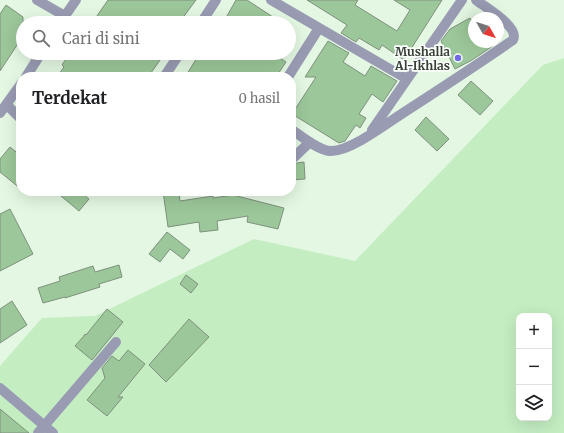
<!DOCTYPE html>
<html lang="id">
<head>
<meta charset="utf-8">
<style>
	body { margin:0; font-family:Merriweather,serif; background:#f2f2f2; color:#202124 }
	.controls { position:absolute; right:12px; bottom:12px; display:grid; overflow:hidden; border-radius:8px; box-shadow:0 4px 16px #0002 }
	.controls button { width:36px; height:36px; display:grid; place-items:center; padding:0; border:0; border-bottom:1px solid #e0e0e0; background:#fff; color:#202124; font:20px sans-serif }
	.compass { position:absolute; left:468px; top:12px; width:36px; height:36px; border-radius:50%; background:#fff; box-shadow:0 4px 16px #0002; rotate:129deg }
	.list { margin:0; padding:0; list-style:none }
	h2 { display:flex; justify-content:space-between; align-items:center; height:52px; margin:0; padding:0 16px; font-size:17px }
	h2 small { font-size:13px; font-weight:400; color:#757577 }
	.icon { flex:none; width:22px; height:22px; fill:none; stroke:currentColor; stroke-width:2; stroke-linecap:round; stroke-linejoin:round }
	.map { position:relative; flex:none; width:564px; height:433px; overflow:hidden }
	.search { position:absolute; background:#fff; box-shadow:0 4px 16px #0002; left:16px; top:16px; width:280px; height:44px; display:flex; align-items:center; gap:10px; box-sizing:border-box; padding:0 14px; border-radius:22px; color:#757577; font-size:15px }
	.panel { position:absolute; background:#fff; box-shadow:0 4px 16px #0002; left:16px; top:72px; width:280px; height:124px; border-radius:16px }
	.map>svg:first-child { display:block }
	.grass { fill:#c4edc2; fill-rule:evenodd }
	.building { fill:#9cc79a; stroke:#7f917e }
	.lines { fill:none; stroke-linecap:round; stroke-linejoin:round }
	.minor { stroke:#999bb3; stroke-width:10 }
	.poi-dot { fill:#716ae4; stroke:#fbfffb; stroke-width:1.5 }
	.labels { text-anchor:middle; dominant-baseline:central; stroke-width:3.5; stroke-linejoin:round; paint-order:stroke }
	.poi-label { font-size:12px; font-weight:bold; fill:#373f37; stroke:#fbfffb; text-anchor:end }
</style>
</head>
<body>
<div class="map">
<svg width="564" height="433" viewBox="0 0 564 433">
	<rect width="100%" height="100%" fill="#e3f7e2"/>
	<path class="grass" d="M 564,58 L 564,433 L 0,433 L 0,366 L 42,318 L 95,316 L 254,239 L 355,261 L 543,65 ZM 519,316 L 549,316 L 549,418 L 519,418 Z"/>
	<path class="building" d="M 108,0 L 196,0 L 179,23 L 92,23 Z
		M 236,0 L 247,0 L 282,23 L 223,23 Z
		M 307,0 L 358,0 L 355,5 L 397,31 L 410,10 L 394,0 L 442,0 L 404,60 L 382,45 L 379,50 L 359,38 L 356,42 L 341,33 L 347,25 Z
		M 6,5 L 23,17 L 23,36 L 0,71 L 0,14 Z
		M 470,18 L 474,25 L 474,42 L 499,42 L 472,60 L 455,69 L 441,41 L 450,29 Z
		M 328,41 L 349,53 L 343,62 L 365,76 L 371,66 L 397,81 L 383,102 L 372,94 L 359,114 L 366,118 L 360,128 L 356,125 L 345,141 L 339,143 L 292,114 L 316,77 L 305,77 Z
		M 70,53 L 129,53 L 136,58 L 140,53 L 165,53 L 148,77 L 57,77 L 64,67 L 62,65 Z
		M 200,53 L 272,53 L 286,62 L 276,77 L 185,77 Z
		M 471,81 L 493,101 L 480,115 L 458,95 Z
		M 426,117 L 449,139 L 437,151 L 415,130 Z
		M 10,147 L 21,156 L 21,189 L 0,172 L 0,159 Z
		M 304,162 L 305,179 L 291,180 L 291,166 L 297,163 Z
		M 55,191 L 79,191 L 89,199 L 79,211 Z
		M 163,191 L 175,191 L 176,194 L 179,193 L 180,201 L 213,196 L 213,198 L 233,195 L 284,208 L 278,229 L 247,222 L 248,216 L 217,221 L 218,230 L 200,232 L 199,222 L 168,227 Z
		M 10,209 L 33,254 L 0,271 L 0,214 Z
		M 167,232 L 190,250 L 183,259 L 170,249 L 160,262 L 149,254 Z
		M 119,265 L 122,277 L 99,284 L 100,287 L 65,298 L 65,297 L 43,303 L 38,288 L 60,281 L 59,277 L 93,266 L 95,272 Z
		M 186,275 L 198,284 L 191,293 L 180,284 Z
		M 12,301 L 27,325 L 0,343 L 0,309 Z
		M 107,309 L 123,322 L 92,360 L 75,346 L 83,337 L 85,334 L 86,335 Z
		M 189,319 L 209,337 L 166,382 L 149,365 Z
		M 128,350 L 145,364 L 118,397 L 123,397 L 107,416 L 87,400 L 105,378 L 102,368 L 112,356 L 119,361 Z
		M 0,409 L 29,433 L 0,433 Z"/>
	<g class="lines">
		<path class="minor" d="M 37,0 L 65,16
			M 271,0 L 407,79
			M 60,23 L 76,0
			M 201,23 L 216,0
			M 26,77 L 41,53
			M 164,77 L 180,53
			M 288,77 L 319,28
			M 7,105 L 21,119
			M 0,113 L 21,84
			M 291,129 C 301,136 319,151 331,151 C 351,151 386,124 403,113 C 440,89 477,65 513,40 C 520,27 485,7 476,0
			M 372,130 L 462,0
			M 291,160 L 310,142
			M 0,388 L 53,433
			M 38,433 L 116,342"/>
	</g>
	<circle class="poi-dot" cx="458" cy="58" r="4"/>
	<g class="labels">
		<g class="poi-label">
			<text x="450" y="51">Mushalla<tspan x="450" dy="14">Al-Ikhlas</tspan></text>
		</g>
	</g>
</svg>
<div class="controls">
<button>+</button>
<button>−</button>
<button><svg class="icon" aria-label="layers" viewBox="0 0 24 24"><path d="M12 4l9 5-9 5-9-5zM3 14l9 5 9-5"/></svg></button>
</div>
<svg class="compass" viewBox="-18 -18 36 36"><path d="M0-13l5 13h-10z" fill="#e53935"/><path d="M0 13l5-13h-10z" fill="#757577"/></svg>
<div class="search"><svg class="icon" aria-label="search" viewBox="0 0 24 24"><circle cx="10" cy="10" r="6"/><path d="M15 15l6 6"/></svg>Cari di sini</div>
<section class="panel">
<h2>Terdekat<small>0 hasil</small></h2>
<ul class="list">
</ul>
</section>
</div>
</body>
</html>
